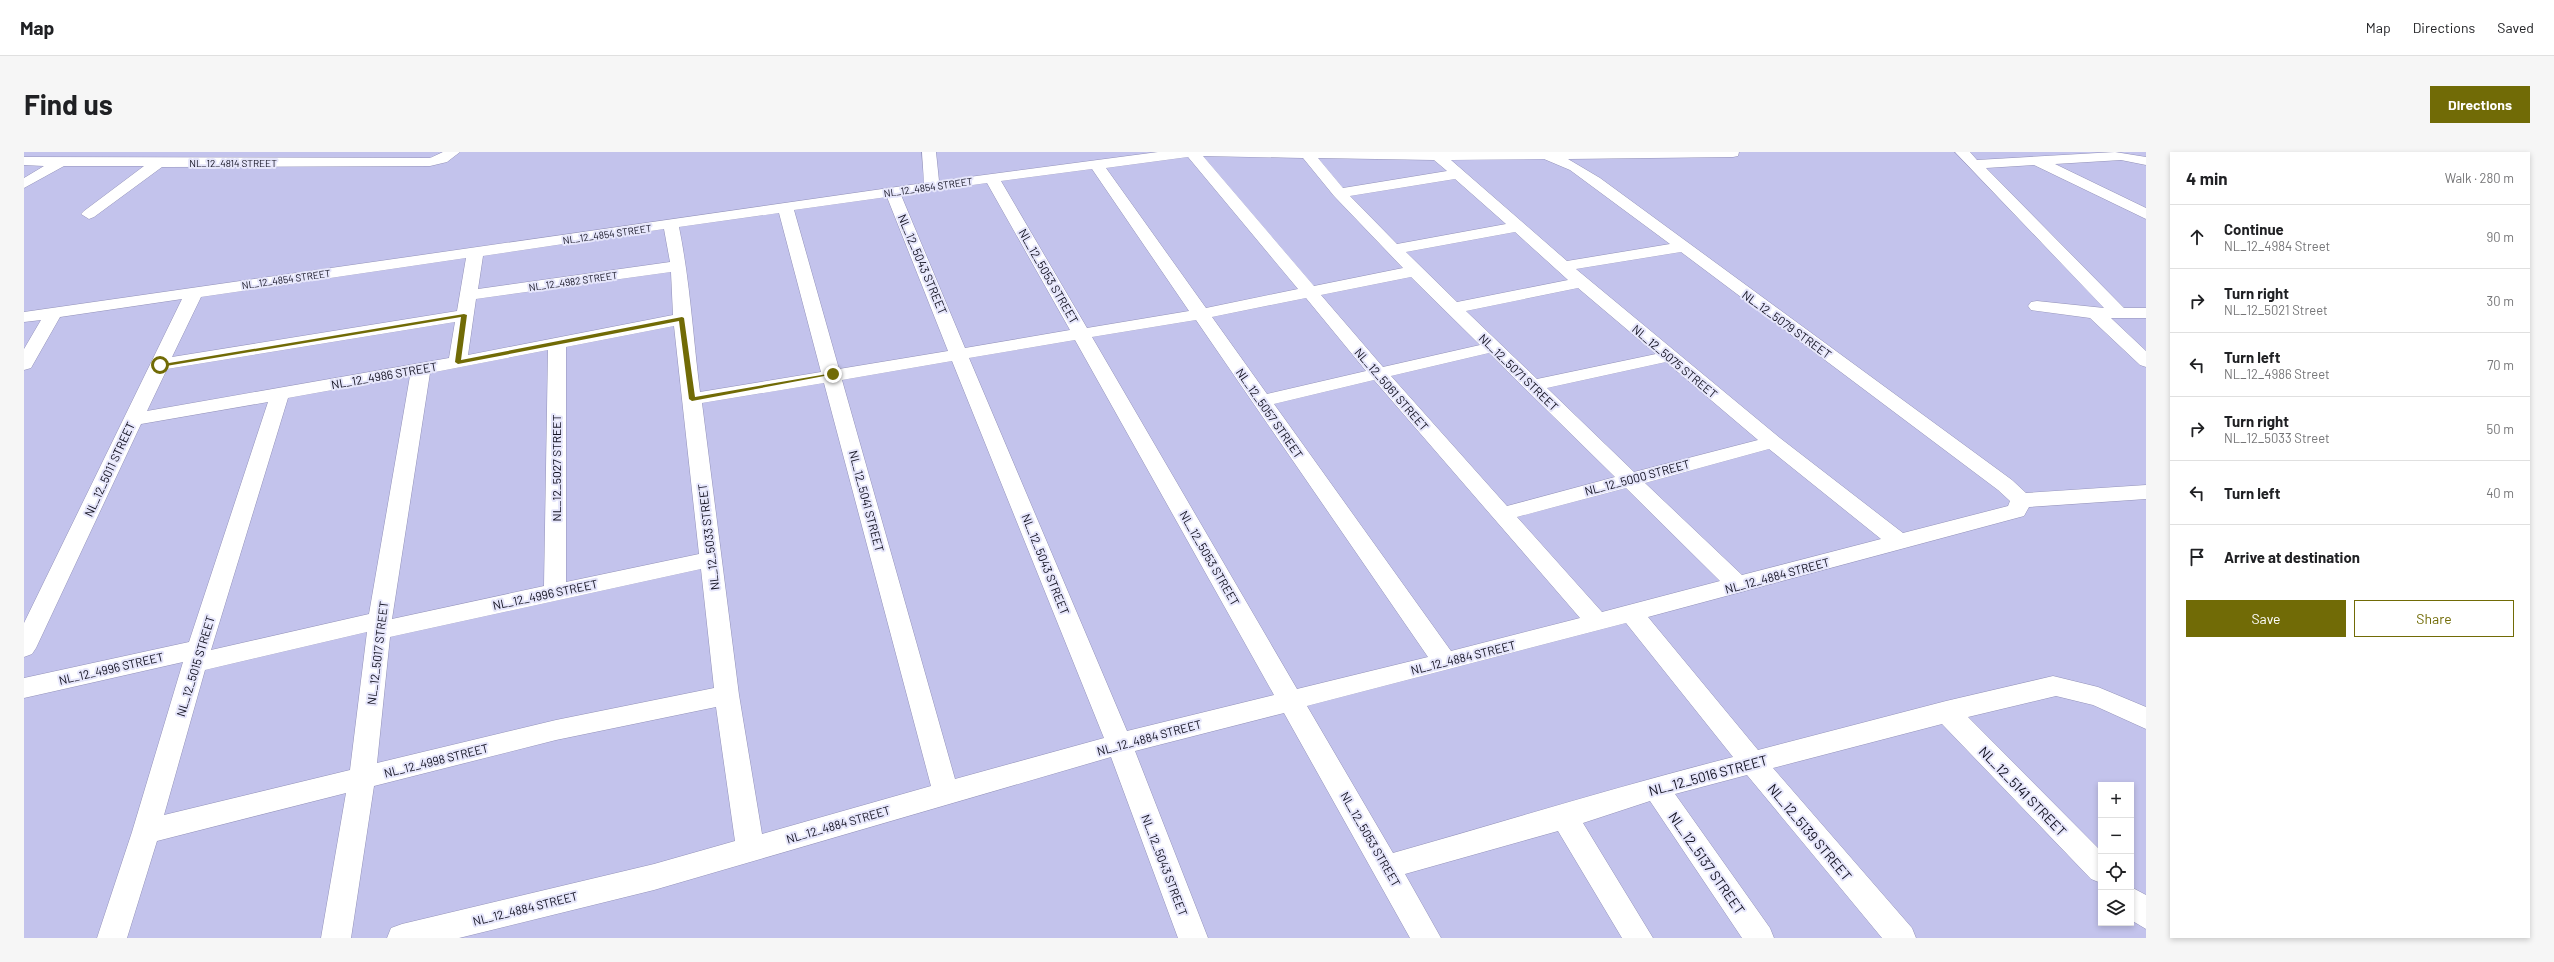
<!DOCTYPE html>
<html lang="en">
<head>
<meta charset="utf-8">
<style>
	body { margin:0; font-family:Barlow,sans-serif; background:#f6f6f6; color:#202124 }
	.controls { position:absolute; right:12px; bottom:12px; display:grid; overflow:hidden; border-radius:0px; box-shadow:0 2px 6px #0003 }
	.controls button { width:36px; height:36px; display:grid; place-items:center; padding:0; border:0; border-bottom:1px solid #e0e0e0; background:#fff; color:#202124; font:20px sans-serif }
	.stop { position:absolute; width:12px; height:12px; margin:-9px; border:3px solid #716b06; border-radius:50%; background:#fff }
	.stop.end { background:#716b06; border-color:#fff; box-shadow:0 1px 4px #0008 }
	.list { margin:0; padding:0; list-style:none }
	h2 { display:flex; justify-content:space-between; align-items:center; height:52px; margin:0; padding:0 16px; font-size:17px }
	h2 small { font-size:13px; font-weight:400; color:#757577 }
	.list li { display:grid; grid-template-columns:26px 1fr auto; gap:12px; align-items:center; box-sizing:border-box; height:64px; padding:0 16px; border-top:1px solid #e0e0e0 }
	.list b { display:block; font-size:15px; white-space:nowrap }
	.list p { margin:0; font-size:13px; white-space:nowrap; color:#757577 }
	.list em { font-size:13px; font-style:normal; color:#757577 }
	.actions { display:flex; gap:8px; padding:12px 16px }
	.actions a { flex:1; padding:9px 0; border:1px solid #716b06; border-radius:0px; text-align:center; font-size:14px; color:#716b06 }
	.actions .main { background:#716b06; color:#fff }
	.icon { flex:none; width:22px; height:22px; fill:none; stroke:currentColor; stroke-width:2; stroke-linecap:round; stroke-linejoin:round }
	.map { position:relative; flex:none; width:2122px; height:786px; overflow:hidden; border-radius:0px }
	header { display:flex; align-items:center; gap:24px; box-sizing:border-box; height:56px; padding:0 20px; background:#fff; border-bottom:1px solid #e0e0e0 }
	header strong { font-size:19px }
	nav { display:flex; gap:22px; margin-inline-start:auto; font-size:14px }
	.intro { display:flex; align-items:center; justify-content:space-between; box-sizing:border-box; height:96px; padding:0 24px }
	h1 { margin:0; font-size:28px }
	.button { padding:10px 18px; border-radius:0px; background:#716b06; color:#fff; font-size:14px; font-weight:700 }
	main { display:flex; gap:24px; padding:0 24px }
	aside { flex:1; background:#fff; border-radius:0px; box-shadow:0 2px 6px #0003 }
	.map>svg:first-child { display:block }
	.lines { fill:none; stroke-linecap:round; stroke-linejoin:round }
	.minor-casing { stroke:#9392b9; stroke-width:1 }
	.minor { fill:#fff; fill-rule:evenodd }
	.route { fill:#716b06 }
	.labels { text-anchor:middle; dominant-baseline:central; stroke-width:4; stroke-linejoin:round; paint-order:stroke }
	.far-street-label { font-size:10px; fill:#11101f; stroke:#e6e6fb }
	.street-label { font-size:12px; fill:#11101f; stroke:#e6e6fb }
	.near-street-label { font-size:14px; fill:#11101f; stroke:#e6e6fb }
</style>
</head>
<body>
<header>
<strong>Map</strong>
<nav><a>Map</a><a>Directions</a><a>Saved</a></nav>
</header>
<div class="intro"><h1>Find us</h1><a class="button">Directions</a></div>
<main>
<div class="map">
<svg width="2122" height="786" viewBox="0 0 2122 786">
	<rect width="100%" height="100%" fill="#c3c3ec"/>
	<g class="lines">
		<g class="minor-casing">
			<path id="minor" d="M 419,0 L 436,0 L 423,10 L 406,14 L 138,15 L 70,65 L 65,67 L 57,62 L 60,59 L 120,14 L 40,14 L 0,36 L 0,26 L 20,14 L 0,13 L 0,5 L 406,6 Z
				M 898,0 L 912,0 L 915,29 L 1134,0 L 1715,0 L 1714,4 L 1709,5 L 1544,7 L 1576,26 L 1988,328 L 2002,341 L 2122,333 L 2122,347 L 2005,355 L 2000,364 L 1624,465 L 1734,598 L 1922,549 L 2029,524 L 2074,535 L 2122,555 L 2122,577 L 2069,553 L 2032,544 L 1944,565 L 2077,699 L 2077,731 L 2067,727 L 1918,572 L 1749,616 L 1888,776 L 1892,786 L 1858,786 L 1723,623 L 1651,642 L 1746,776 L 1750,786 L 1718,786 L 1626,649 L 1559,671 L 1629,786 L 1598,786 L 1534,679 L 1381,722 L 1417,786 L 1386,786 L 1260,561 L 1111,599 L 1184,786 L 1154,786 L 1087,605 L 630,738 L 435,786 L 363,786 L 367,776 L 378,772 L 630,712 L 711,689 L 692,555 L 532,588 L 350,634 L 327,786 L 297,786 L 322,641 L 133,689 L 103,786 L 73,786 L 108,680 L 159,510 L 0,546 L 0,526 L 165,490 L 244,250 L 117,272 L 12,496 L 8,502 L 0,505 L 0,471 L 158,147 L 36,165 L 7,216 L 0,218 L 0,197 L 17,168 L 0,170 L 0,160 L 900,31 ZM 1179,4 L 1279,6 L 1310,44 L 1379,116 L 1290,134 ZM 1164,5 L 1274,137 L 1182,156 L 1082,16 ZM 1294,6 L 1410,8 L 1423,19 L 1319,36 ZM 1520,7 L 1546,18 L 1646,92 L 1543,109 L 1427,8 ZM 1068,17 L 1165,159 L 1063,176 L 977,29 ZM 1431,27 L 1482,72 L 1373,92 L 1326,44 ZM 963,31 L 1046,178 L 941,196 L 877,43 ZM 863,45 L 924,199 L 815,217 L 770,58 ZM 755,61 L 797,220 L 676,240 C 669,185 666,129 655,75 ZM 640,77 L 646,110 L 454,137 L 459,104 ZM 1491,80 L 1544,128 L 1433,150 L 1382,100 ZM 1657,100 L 1974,338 L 1986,349 L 1984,354 L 1879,381 L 1756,286 L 1552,117 ZM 442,106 L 433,159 L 148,205 L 177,145 ZM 647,120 L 649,163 L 444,203 L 452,147 ZM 1387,125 L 1456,193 L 1359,215 L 1297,143 ZM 1554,136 L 1632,202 L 1513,227 L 1442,159 ZM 1282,146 L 1342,219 L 1243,242 L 1188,165 ZM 1172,168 L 1404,505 L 1273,537 L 1068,185 ZM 431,170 L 425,206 L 123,259 L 143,217 ZM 650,174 L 675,402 L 542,430 L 542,195 ZM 1051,188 L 1250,543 L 1103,579 L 945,206 ZM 524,198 L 520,434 L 368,467 L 406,221 ZM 1465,201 L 1591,325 L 1483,354 L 1367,224 ZM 928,209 L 1080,586 L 931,627 L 818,228 ZM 1642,210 L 1734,288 L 1610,320 L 1523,236 ZM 386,224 L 345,462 L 187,498 L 264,246 ZM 1350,228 L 1556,466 L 1427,499 L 1250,252 ZM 800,231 L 907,634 L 738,682 L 715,543 L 678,251 ZM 1745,297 L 1857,387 L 1718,423 L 1621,331 ZM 1602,336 L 1696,429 L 1578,460 L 1493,365 ZM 677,417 L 690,536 L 532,568 L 353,611 L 366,485 ZM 1602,471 L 1709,605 C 1595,634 1482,669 1369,701 L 1283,554 ZM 343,480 L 326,618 L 140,663 L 181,518 Z
				M 1931,0 L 1946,0 L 1953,8 L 2091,0 L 2122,5 L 2122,13 L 2097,8 L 2031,12 L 2122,56 L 2122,67 L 2010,13 L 1962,16 L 2100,156 L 2122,156 L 2122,166 L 2087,166 L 2122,199 L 2122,215 L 2116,213 L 2066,166 L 2007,158 L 2004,154 L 2007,150 L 2013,149 L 2080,156 Z
				M 2107,735 L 2122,743 L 2122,777 L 2107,768 Z"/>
		</g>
		<use href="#minor" class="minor"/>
	</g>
	<path class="route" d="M 440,162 L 443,163 L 437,208 L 658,165 L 660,166 L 671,245 L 809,221 L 811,222 L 668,249 L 665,247 L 655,169 L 434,212 L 431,210 L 437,165 L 136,215 L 133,213 Z"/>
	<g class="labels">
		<g class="far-street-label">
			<text x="209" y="11">NL_12_4814 STREET</text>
			<text transform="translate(904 35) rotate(-8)">NL_12_4854 STREET</text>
			<text transform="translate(583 82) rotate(-8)">NL_12_4854 STREET</text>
			<text transform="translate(262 127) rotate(-8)">NL_12_4854 STREET</text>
			<text transform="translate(549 129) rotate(-8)">NL_12_4982 STREET</text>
		</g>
		<g class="street-label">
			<text transform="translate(899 112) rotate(67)">NL_12_5043 STREET</text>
			<text transform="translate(1025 124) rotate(60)">NL_12_5053 STREET</text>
			<text transform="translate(1763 172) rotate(36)">NL_12_5079 STREET</text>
			<text transform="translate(1651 209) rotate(40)">NL_12_5075 STREET</text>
			<text transform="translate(1495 220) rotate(44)">NL_12_5071 STREET</text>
			<text transform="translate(360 223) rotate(-10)">NL_12_4986 STREET</text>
			<text transform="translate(1368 237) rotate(49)">NL_12_5061 STREET</text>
			<text transform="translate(1246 261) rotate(55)">NL_12_5057 STREET</text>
			<text transform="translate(532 316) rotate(-90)">NL_12_5027 STREET</text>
			<text transform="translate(85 317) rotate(-65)">NL_12_5011 STREET</text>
			<text transform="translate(1613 325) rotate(-15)">NL_12_5000 STREET</text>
			<text transform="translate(843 349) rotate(75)">NL_12_5041 STREET</text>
			<text transform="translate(684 385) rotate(-97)">NL_12_5033 STREET</text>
			<text transform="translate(1186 406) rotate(60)">NL_12_5053 STREET</text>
			<text transform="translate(1022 412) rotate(68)">NL_12_5043 STREET</text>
			<text transform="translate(1753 423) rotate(-15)">NL_12_4884 STREET</text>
			<text transform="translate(521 442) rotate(-12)">NL_12_4996 STREET</text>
			<text transform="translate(353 501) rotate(-83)">NL_12_5017 STREET</text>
			<text transform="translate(1439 505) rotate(-14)">NL_12_4884 STREET</text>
			<text transform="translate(171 514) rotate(-73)">NL_12_5015 STREET</text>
			<text transform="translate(87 516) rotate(-13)">NL_12_4996 STREET</text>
			<text transform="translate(1125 585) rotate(-15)">NL_12_4884 STREET</text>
			<text transform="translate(412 608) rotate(-14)">NL_12_4998 STREET</text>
			<text transform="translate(814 672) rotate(-16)">NL_12_4884 STREET</text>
			<text transform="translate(1347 687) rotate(60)">NL_12_5053 STREET</text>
			<text transform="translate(1141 713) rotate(69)">NL_12_5043 STREET</text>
			<text transform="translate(501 756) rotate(-14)">NL_12_4884 STREET</text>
		</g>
		<g class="near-street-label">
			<text transform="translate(1684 623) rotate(-15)">NL_12_5016 STREET</text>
			<text transform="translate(1999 639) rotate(46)">NL_12_5141 STREET</text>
			<text transform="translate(1786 680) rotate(50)">NL_12_5139 STREET</text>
			<text transform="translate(1683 711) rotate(55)">NL_12_5137 STREET</text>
		</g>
	</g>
</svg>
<div class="controls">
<button>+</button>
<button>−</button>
<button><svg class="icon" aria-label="locate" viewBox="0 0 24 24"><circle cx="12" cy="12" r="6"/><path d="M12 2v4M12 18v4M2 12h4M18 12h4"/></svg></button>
<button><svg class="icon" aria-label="layers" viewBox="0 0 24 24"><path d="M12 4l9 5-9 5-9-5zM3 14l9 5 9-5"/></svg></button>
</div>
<div class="stop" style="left:136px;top:213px"></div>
<div class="stop end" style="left:809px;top:222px"></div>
</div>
<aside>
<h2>4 min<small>Walk · 280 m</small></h2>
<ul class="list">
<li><svg class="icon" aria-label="ahead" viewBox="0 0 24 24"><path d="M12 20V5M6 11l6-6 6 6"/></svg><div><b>Continue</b><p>NL_12_4984 Street</p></div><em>90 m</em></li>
<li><svg class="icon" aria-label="right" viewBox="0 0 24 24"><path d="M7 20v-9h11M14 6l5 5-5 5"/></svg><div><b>Turn right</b><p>NL_12_5021 Street</p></div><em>30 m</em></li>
<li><svg class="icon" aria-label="left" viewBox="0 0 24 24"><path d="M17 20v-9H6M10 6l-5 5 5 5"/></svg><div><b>Turn left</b><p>NL_12_4986 Street</p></div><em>70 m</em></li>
<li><svg class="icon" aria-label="right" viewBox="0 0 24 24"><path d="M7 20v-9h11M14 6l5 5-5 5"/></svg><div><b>Turn right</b><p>NL_12_5033 Street</p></div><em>50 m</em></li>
<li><svg class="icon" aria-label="left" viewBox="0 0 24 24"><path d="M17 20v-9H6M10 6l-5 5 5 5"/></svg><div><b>Turn left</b></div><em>40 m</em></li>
<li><svg class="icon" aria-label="arrive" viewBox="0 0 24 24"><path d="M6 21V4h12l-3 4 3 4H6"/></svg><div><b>Arrive at destination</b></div></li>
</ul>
<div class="actions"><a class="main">Save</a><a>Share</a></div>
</aside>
</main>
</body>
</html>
